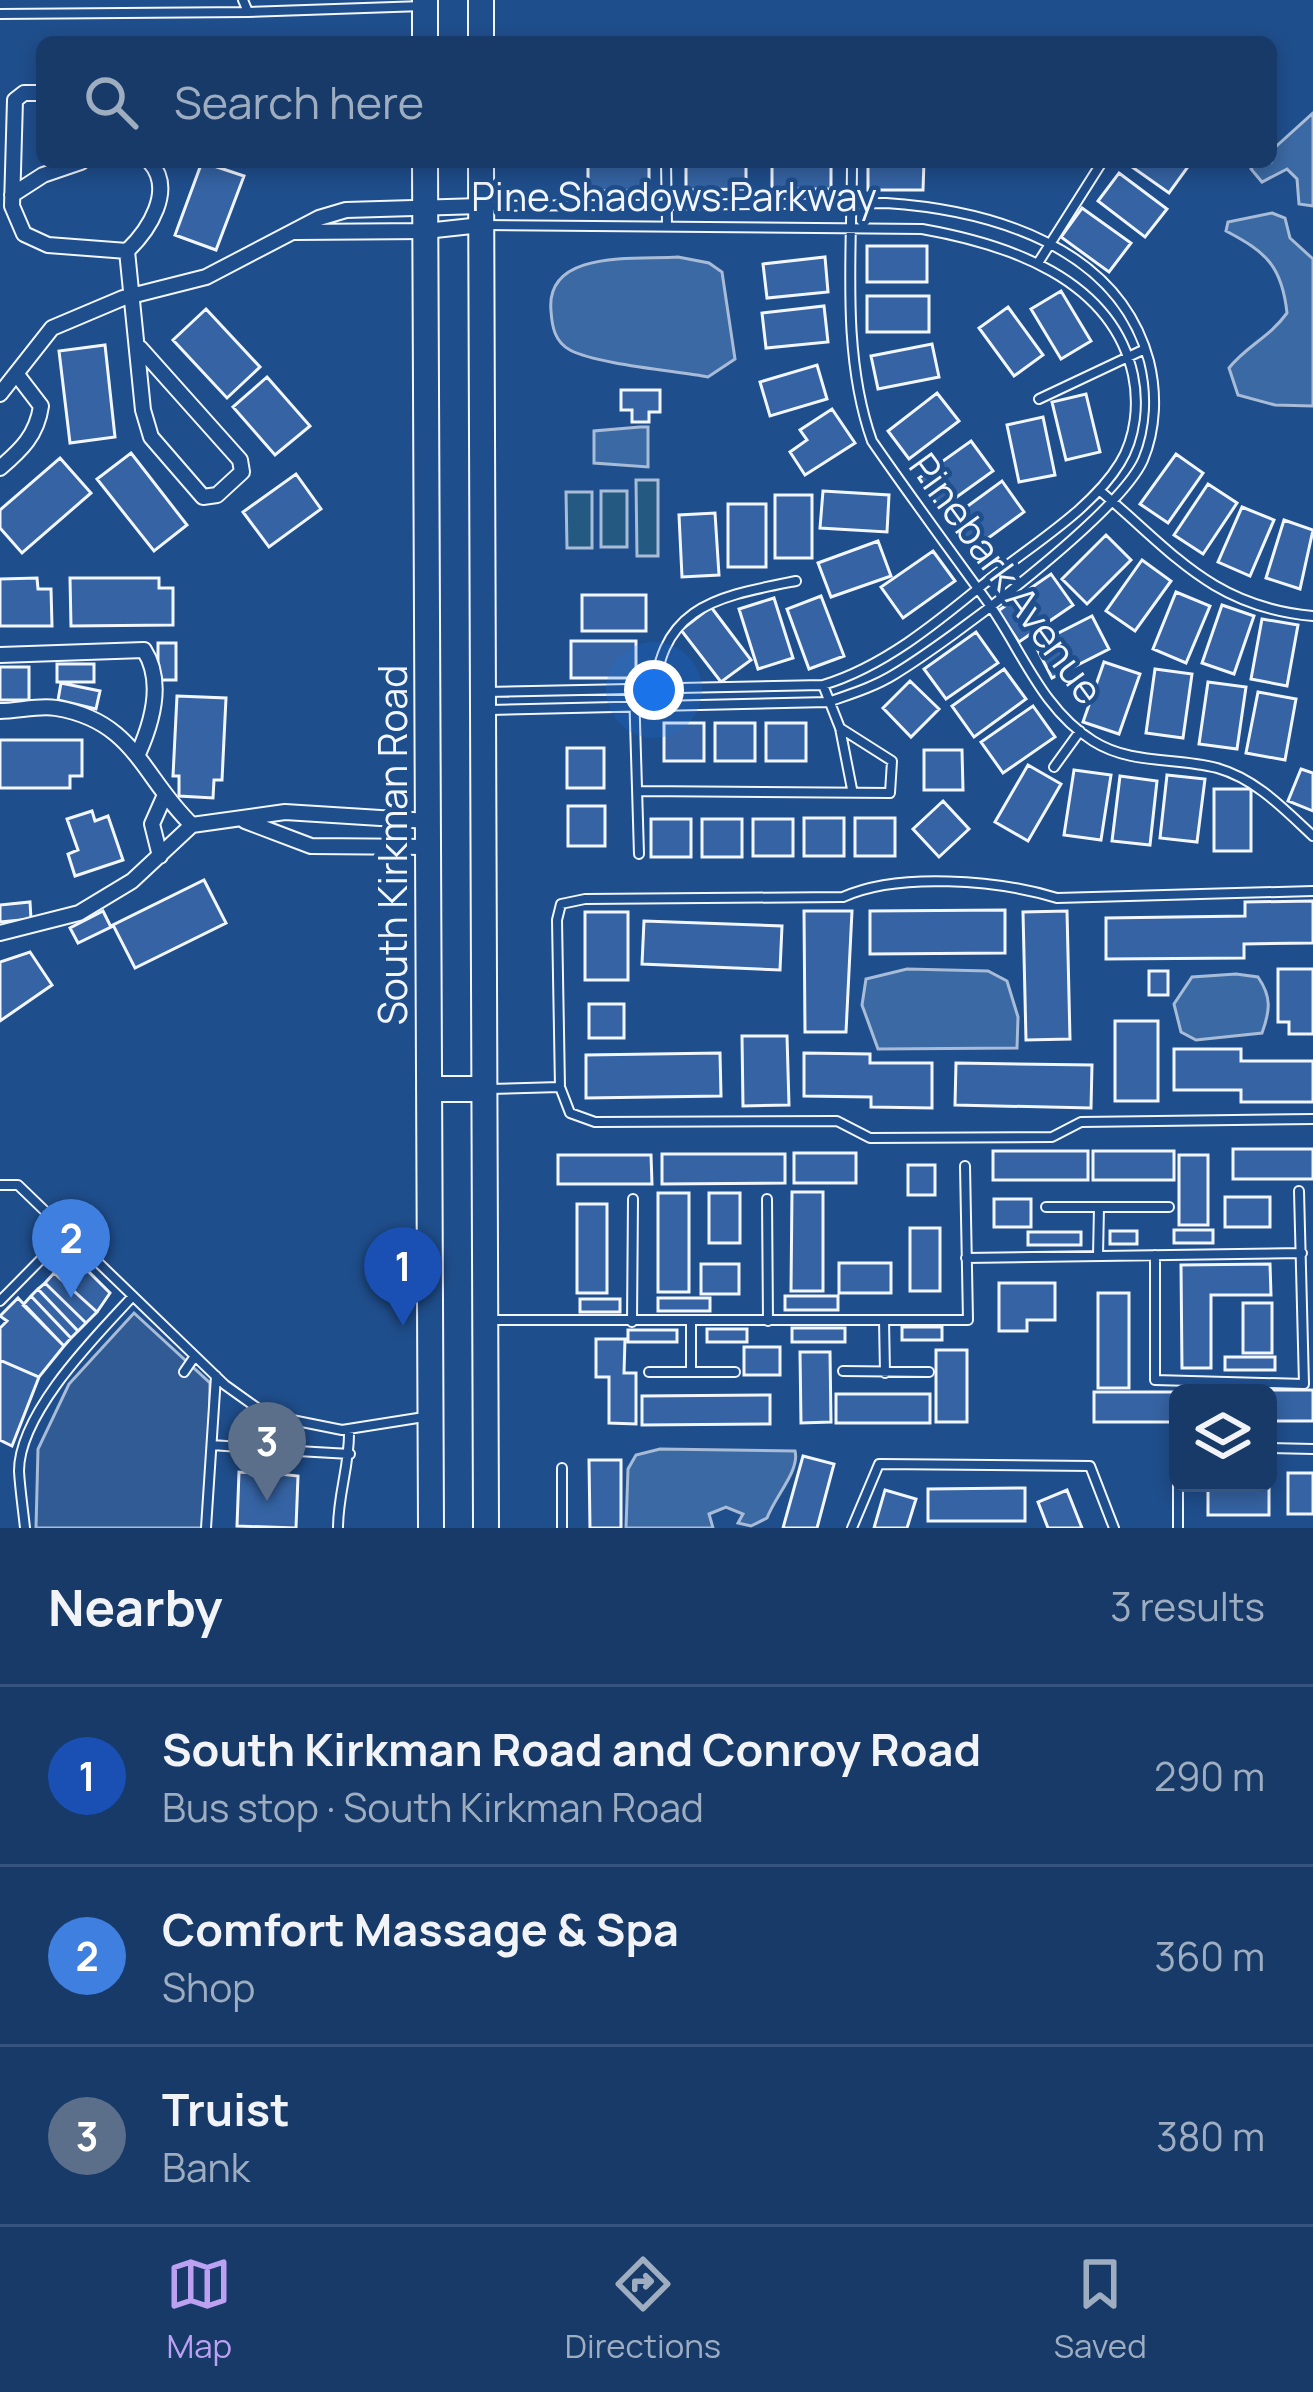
<!DOCTYPE html>
<html lang="en">
<head>
<meta charset="utf-8">
<style>
	body { margin:0; font-family:Manrope,sans-serif; background:#20416f; color:#f1f3f6 }
	.controls { position:absolute; right:36px; bottom:36px; display:grid; overflow:hidden; border-radius:18px; box-shadow:0 6px 18px #0003 }
	.controls button { width:108px; height:108px; display:grid; place-items:center; padding:0; border:0; border-bottom:3px solid #36547d; background:#173a69; color:#f1f3f6; font:60px sans-serif }
	.you { position:absolute; left:654px; top:690px; width:42px; height:42px; margin:-30px; border:9px solid #fff; border-radius:50%; background:#1a73e8; box-shadow:0 0 0 18px #1a73e833 }
	.badge { display:grid; place-items:center; width:78px; height:78px; border-radius:50%; background:#bca0f2; color:#fff; font-size:39px; font-weight:700 }
	.pin { position:absolute; translate:-50% -99px; filter:drop-shadow(0 3px 6px #0008) }
	.pin::after { content:''; position:absolute; top:63px; width:42px; height:36px; background:inherit; clip-path:polygon(0 0,100% 0,50% 100%) }
	.list { margin:0; padding:0; list-style:none }
	h2 { display:flex; justify-content:space-between; align-items:center; height:156px; margin:0; padding:0 48px; font-size:51px }
	h2 small { font-size:39px; font-weight:400; color:#9eadc0 }
	.list li { display:grid; grid-template-columns:78px 1fr auto; gap:36px; align-items:center; box-sizing:border-box; height:180px; padding:0 48px; border-top:3px solid #36547d }
	.list b { display:block; font-size:45px; white-space:nowrap }
	.list p { margin:0; font-size:39px; white-space:nowrap; color:#9eadc0 }
	.list em { font-size:39px; font-style:normal; color:#9eadc0 }
	.icon { flex:none; width:66px; height:66px; fill:none; stroke:currentColor; stroke-width:2; stroke-linecap:round; stroke-linejoin:round }
	.map { position:relative; flex:none; width:1313px; height:1528px; overflow:hidden }
	.search { position:absolute; background:#173a69; box-shadow:0 6px 18px #0003; left:36px; right:36px; top:36px; height:132px; display:flex; align-items:center; gap:30px; box-sizing:border-box; padding:0 42px; border-radius:18px; color:#9eadc0; font-size:45px }
	.sheet { height:696px; background:#173a69 }
	nav { display:flex; justify-content:space-around; align-items:center; box-sizing:border-box; height:168px; border-top:3px solid #36547d; background:#173a69; font-size:33px; color:#9eadc0 }
	nav a { display:grid; justify-items:center; gap:6px }
	nav .on { color:#bca0f2 }
	.map>svg:first-child { display:block }
	.green { fill:#245a82; stroke:#a8bbd7; stroke-width:3 }
	.parking { fill:#305b95; stroke:#a8bbd7; stroke-width:3 }
	.water { fill:#3b69a3; stroke:#a8bbd7; stroke-width:3 }
	.building { fill:#3563a3; stroke:#f2f6ff; stroke-width:3 }
	.lines { fill:none; stroke-linecap:round; stroke-linejoin:round }
	.service-casing { stroke:#f2f6ff; stroke-width:12 }
	.minor-casing { stroke:#f2f6ff; stroke-width:18 }
	.primary-casing { stroke:#f2f6ff; stroke-width:28 }
	.service { stroke:#1f4e8c; stroke-width:8 }
	.minor { stroke:#1f4e8c; stroke-width:14 }
	.primary { stroke:#1f4e8c; stroke-width:24 }
	.labels { text-anchor:middle; dominant-baseline:central; stroke-width:9; stroke-linejoin:round; paint-order:stroke }
	.street-label { font-size:39px; fill:#f2f6ff; stroke:#1f4e8c }
</style>
</head>
<body>
<div class="map">
<svg width="1313" height="1528" viewBox="0 0 1313 1528">
	<rect width="100%" height="100%" fill="#1f4e8c"/>
	<path class="green" d="M 636,480 L 658,480 L 658,556 L 637,556 Z
		M 601,491 L 627,491 L 627,547 L 601,547 Z
		M 566,492 L 592,492 L 592,548 L 567,548 Z"/>
	<path class="parking" d="M 134,1313 L 210,1383 L 208,1528 L 36,1528 L 38,1449 L 69,1384 Z"/>
	<path class="water" d="M 1313,113 L 1313,206 L 1299,204 L 1297,179 L 1287,169 L 1262,182 L 1251,169 L 1256,162 L 1271,162 L 1271,151 Z
		M 1272,213 L 1285,218 L 1290,238 L 1313,259 L 1313,406 L 1275,405 L 1238,395 L 1229,368 C 1246,346 1269,338 1287,313 C 1282,266 1266,252 1226,231 L 1228,222 Z
		M 678,257 L 709,263 L 722,272 L 735,359 L 708,377 C 676,371 596,364 570,350 C 555,342 552,327 551,311 C 545,249 636,260 678,257 Z
		M 640,427 L 648,427 L 648,467 L 594,463 L 594,431 Z
		M 907,969 L 988,971 L 1007,981 L 1018,1017 L 1017,1048 L 878,1049 L 862,1005 L 866,979 Z
		M 1236,974 L 1258,977 C 1272,997 1270,1011 1262,1033 L 1196,1040 L 1181,1032 L 1174,1004 L 1192,977 Z
		M 660,1449 L 795,1451 C 800,1470 776,1495 767,1518 L 751,1526 L 738,1523 L 743,1514 L 726,1507 L 709,1514 L 713,1528 L 626,1528 L 628,1469 L 636,1455 Z"/>
	<path class="building" d="M 202,162 L 244,176 L 216,250 L 175,235 Z
		M 588,162 L 649,162 L 649,191 L 588,191 Z
		M 686,162 L 746,162 L 746,189 L 686,190 Z
		M 772,162 L 831,162 L 831,189 L 772,189 Z
		M 868,162 L 924,162 L 923,190 L 868,190 Z
		M 1125,162 L 1187,162 L 1190,164 L 1169,193 Z
		M 1119,173 L 1167,209 L 1145,237 L 1098,201 Z
		M 1082,208 L 1131,243 L 1109,272 L 1061,237 Z
		M 867,246 L 927,246 L 927,282 L 867,282 Z
		M 825,257 L 828,292 L 767,298 L 763,264 Z
		M 1061,291 L 1091,341 L 1061,359 L 1031,309 Z
		M 867,296 L 929,296 L 929,332 L 867,332 Z
		M 824,306 L 828,342 L 766,348 L 762,313 Z
		M 1008,307 L 1043,355 L 1014,376 L 979,328 Z
		M 206,309 L 260,367 L 227,398 L 173,340 Z
		M 932,344 L 939,377 L 878,389 L 871,356 Z
		M 105,345 L 115,437 L 70,443 L 59,351 Z
		M 817,365 L 827,399 L 770,416 L 760,382 Z
		M 267,377 L 310,426 L 275,455 L 233,407 Z
		M 621,390 L 660,390 L 660,412 L 649,412 L 649,422 L 632,422 L 632,410 L 621,410 Z
		M 937,393 L 959,421 L 909,459 L 888,431 Z
		M 1086,394 L 1100,452 L 1066,460 L 1052,402 Z
		M 832,409 L 855,443 L 805,475 L 790,452 L 807,440 L 800,430 Z
		M 1043,417 L 1055,475 L 1019,482 L 1007,425 Z
		M 971,441 L 993,471 L 940,509 L 919,478 Z
		M 131,453 L 187,525 L 154,551 L 97,479 Z
		M 1176,454 L 1203,473 L 1168,523 L 1140,504 Z
		M 60,458 L 91,493 L 22,553 L 0,528 L 0,510 Z
		M 296,474 L 321,509 L 269,547 L 243,512 Z
		M 1002,481 L 1024,512 L 972,550 L 950,519 Z
		M 1208,484 L 1237,503 L 1203,554 L 1174,535 Z
		M 823,491 L 889,495 L 887,532 L 820,528 Z
		M 775,495 L 812,495 L 812,558 L 775,558 Z
		M 728,504 L 766,504 L 766,567 L 728,567 Z
		M 1242,507 L 1274,520 L 1250,576 L 1218,562 Z
		M 715,513 L 719,575 L 682,577 L 679,515 Z
		M 1284,520 L 1313,530 L 1300,589 L 1266,578 Z
		M 1106,535 L 1131,560 L 1087,604 L 1062,579 Z
		M 878,541 L 891,576 L 831,597 L 818,563 Z
		M 933,551 L 955,581 L 903,618 L 881,587 Z
		M 1142,560 L 1171,581 L 1135,631 L 1106,611 Z
		M 1051,574 L 1073,605 L 1019,642 L 998,611 Z
		M 37,578 L 38,589 L 51,589 L 52,626 L 0,626 L 0,579 Z
		M 70,578 L 159,578 L 159,588 L 173,588 L 173,625 L 71,626 Z
		M 1176,592 L 1210,606 L 1186,663 L 1153,649 Z
		M 582,595 L 646,595 L 646,631 L 582,631 Z
		M 821,596 L 844,656 L 809,669 L 787,609 Z
		M 774,598 L 793,658 L 758,669 L 739,609 Z
		M 1222,605 L 1254,616 L 1234,674 L 1202,663 Z
		M 711,607 L 751,660 L 721,682 L 681,630 Z
		M 1092,616 L 1109,649 L 1052,678 L 1035,645 Z
		M 1262,619 L 1298,625 L 1287,686 L 1251,679 Z
		M 976,632 L 998,663 L 946,699 L 924,669 Z
		M 571,641 L 636,641 L 636,678 L 571,678 Z
		M 158,643 L 176,643 L 176,680 L 158,680 Z
		M 1104,662 L 1140,674 L 1119,734 L 1083,722 Z
		M 57,664 L 94,664 L 94,682 L 57,682 Z
		M 0,667 L 29,667 L 29,700 L 0,700 Z
		M 1004,669 L 1026,699 L 974,737 L 952,706 Z
		M 1155,669 L 1192,674 L 1183,738 L 1146,733 Z
		M 910,681 L 939,709 L 911,737 L 883,708 Z
		M 1208,682 L 1246,687 L 1237,749 L 1199,744 Z
		M 61,683 L 100,691 L 96,709 L 58,700 Z
		M 1258,692 L 1296,699 L 1285,760 L 1246,753 Z
		M 177,696 L 226,698 L 222,780 L 214,780 L 213,798 L 179,796 L 179,776 L 173,776 Z
		M 1033,706 L 1055,737 L 1003,773 L 981,742 Z
		M 664,723 L 704,723 L 704,761 L 664,761 Z
		M 715,723 L 755,723 L 755,761 L 715,761 Z
		M 766,723 L 806,723 L 806,761 L 766,761 Z
		M 0,740 L 82,740 L 82,776 L 70,776 L 70,788 L 0,788 Z
		M 567,748 L 604,748 L 604,788 L 567,788 Z
		M 924,750 L 962,750 L 963,790 L 924,790 Z
		M 1028,765 L 1061,784 L 1028,841 L 995,822 Z
		M 1301,769 L 1313,773 L 1313,811 L 1288,801 Z
		M 1074,770 L 1111,775 L 1101,840 L 1064,835 Z
		M 1167,775 L 1205,779 L 1197,842 L 1160,838 Z
		M 1120,776 L 1157,781 L 1150,845 L 1112,841 Z
		M 1214,789 L 1251,789 L 1251,851 L 1214,851 Z
		M 943,801 L 969,829 L 939,857 L 913,829 Z
		M 568,806 L 605,806 L 605,846 L 568,846 Z
		M 92,811 L 95,821 L 108,816 L 123,860 L 75,876 L 68,854 L 78,850 L 67,819 Z
		M 804,818 L 844,818 L 844,856 L 804,856 Z
		M 855,818 L 895,818 L 895,856 L 855,856 Z
		M 651,819 L 691,819 L 691,857 L 651,857 Z
		M 702,819 L 742,819 L 742,857 L 702,857 Z
		M 753,819 L 793,819 L 793,856 L 753,856 Z
		M 204,880 L 226,923 L 135,968 L 113,925 Z
		M 1313,901 L 1313,943 L 1244,944 L 1244,958 L 1106,959 L 1106,918 L 1245,916 L 1245,902 Z
		M 30,902 L 31,919 L 0,922 L 0,905 Z
		M 1005,910 L 1005,953 L 870,954 L 870,911 Z
		M 103,911 L 111,927 L 78,943 L 70,928 Z
		M 804,911 L 852,911 L 846,1032 L 805,1032 Z
		M 1067,911 L 1070,1039 L 1026,1040 L 1023,912 Z
		M 585,912 L 628,912 L 628,980 L 585,980 Z
		M 644,921 L 782,926 L 780,970 L 642,964 Z
		M 30,952 L 52,985 L 0,1021 L 0,962 Z
		M 1278,969 L 1313,969 L 1313,1034 L 1289,1034 L 1289,1022 L 1278,1022 Z
		M 1149,971 L 1168,971 L 1168,995 L 1149,995 Z
		M 589,1004 L 624,1004 L 624,1038 L 589,1038 Z
		M 1115,1021 L 1158,1021 L 1158,1101 L 1115,1101 Z
		M 742,1036 L 787,1036 L 789,1105 L 743,1106 Z
		M 1174,1049 L 1241,1049 L 1241,1061 L 1313,1061 L 1313,1102 L 1241,1102 L 1241,1090 L 1174,1090 Z
		M 720,1053 L 721,1096 L 586,1098 L 586,1055 Z
		M 804,1053 L 870,1054 L 870,1063 L 932,1063 L 932,1108 L 871,1107 L 871,1097 L 804,1096 Z
		M 956,1063 L 1092,1065 L 1091,1108 L 955,1105 Z
		M 1233,1149 L 1313,1149 L 1313,1179 L 1233,1179 Z
		M 993,1151 L 1088,1151 L 1088,1180 L 993,1180 Z
		M 1093,1151 L 1174,1151 L 1174,1180 L 1093,1180 Z
		M 794,1153 L 856,1153 L 856,1183 L 794,1183 Z
		M 662,1154 L 785,1154 L 785,1183 L 662,1184 Z
		M 558,1155 L 651,1155 L 652,1184 L 558,1184 Z
		M 1179,1155 L 1208,1155 L 1208,1225 L 1179,1225 Z
		M 908,1165 L 935,1165 L 935,1195 L 908,1195 Z
		M 792,1192 L 823,1192 L 823,1291 L 791,1291 Z
		M 658,1193 L 689,1193 L 689,1292 L 658,1292 Z
		M 709,1193 L 740,1193 L 740,1243 L 709,1243 Z
		M 1225,1197 L 1270,1197 L 1270,1227 L 1225,1227 Z
		M 994,1199 L 1031,1199 L 1031,1227 L 994,1227 Z
		M 577,1204 L 607,1204 L 607,1293 L 577,1293 Z
		M 910,1228 L 940,1228 L 940,1291 L 910,1291 Z
		M 1174,1230 L 1213,1230 L 1213,1243 L 1174,1243 Z
		M 1110,1231 L 1137,1231 L 1137,1244 L 1110,1244 Z
		M 1028,1232 L 1081,1232 L 1081,1245 L 1028,1245 Z
		M 72,1255 L 110,1293 L 97,1312 L 54,1273 Z
		M 839,1263 L 891,1263 L 891,1293 L 839,1293 Z
		M 701,1264 L 739,1264 L 739,1294 L 701,1294 Z
		M 1270,1264 L 1271,1295 L 1211,1295 L 1211,1368 L 1182,1368 L 1181,1265 Z
		M 54,1273 L 97,1312 L 86,1323 L 45,1283 Z
		M 45,1283 L 86,1323 L 78,1331 L 38,1289 Z
		M 999,1283 L 1055,1283 L 1055,1320 L 1027,1320 L 1027,1331 L 999,1331 Z
		M 38,1289 L 78,1331 L 71,1338 L 31,1296 Z
		M 1098,1293 L 1129,1293 L 1129,1388 L 1098,1388 Z
		M 31,1296 L 71,1338 L 64,1346 L 23,1305 Z
		M 785,1296 L 838,1296 L 838,1310 L 785,1310 Z
		M 18,1298 L 64,1346 L 39,1377 L 0,1360 L 0,1328 L 7,1321 L 0,1316 Z
		M 658,1298 L 710,1298 L 710,1311 L 658,1311 Z
		M 580,1299 L 620,1299 L 620,1312 L 580,1312 Z
		M 1243,1303 L 1272,1303 L 1272,1353 L 1243,1353 Z
		M 902,1327 L 942,1327 L 942,1340 L 902,1340 Z
		M 792,1328 L 845,1328 L 845,1342 L 792,1342 Z
		M 707,1329 L 747,1329 L 747,1342 L 707,1342 Z
		M 628,1330 L 677,1330 L 677,1342 L 628,1342 Z
		M 596,1339 L 625,1339 L 624,1373 L 636,1373 L 636,1424 L 609,1423 L 609,1377 L 596,1377 Z
		M 744,1347 L 780,1347 L 780,1375 L 744,1375 Z
		M 936,1350 L 967,1350 L 967,1422 L 936,1422 Z
		M 800,1352 L 830,1352 L 831,1422 L 801,1423 Z
		M 1225,1357 L 1275,1357 L 1275,1370 L 1225,1370 Z
		M 0,1360 L 39,1377 L 12,1446 L 0,1440 Z
		M 1199,1390 L 1313,1390 L 1313,1421 L 1268,1421 L 1268,1393 Z
		M 1094,1392 L 1189,1392 L 1189,1393 L 1178,1393 L 1178,1422 L 1094,1422 Z
		M 836,1394 L 930,1394 L 930,1423 L 836,1423 Z
		M 770,1395 L 770,1424 L 642,1425 L 642,1396 Z
		M 253,1436 L 281,1437 L 279,1474 L 298,1476 L 296,1528 L 237,1526 L 239,1472 L 252,1473 Z
		M 803,1456 L 834,1464 L 817,1528 L 783,1528 Z
		M 589,1460 L 621,1460 L 621,1528 L 590,1528 Z
		M 1288,1473 L 1313,1473 L 1313,1514 L 1288,1514 Z
		M 1269,1474 L 1269,1515 L 1208,1515 L 1208,1483 L 1268,1483 Z
		M 1025,1488 L 1025,1521 L 928,1521 L 928,1489 Z
		M 885,1490 L 916,1499 L 907,1528 L 874,1528 Z
		M 1067,1490 L 1082,1528 L 1048,1528 L 1038,1502 Z"/>
	<g class="lines">
		<g class="service-casing">
			<path id="service" d="M 243,0 L 248,12 L 423,6
				M 0,14 L 248,12
				M 666,162 L 667,224
				M 852,162 C 852,253 841,354 872,441 C 910,496 950,550 989,604 C 1022,651 1042,709 1093,741 C 1131,765 1175,757 1217,768 C 1256,779 1284,809 1313,836
				M 488,206 L 886,203 C 991,210 1118,246 1149,361 C 1157,393 1156,429 1143,460 C 1118,515 951,640 895,674 C 874,687 851,694 828,702 L 490,710
				M 483,225 L 922,229 C 1007,244 1112,278 1133,375 C 1139,403 1136,437 1120,463 C 1092,509 1033,544 991,578 C 941,619 886,666 823,685 L 487,692
				M 1038,263 L 1102,162
				M 1039,399 L 1145,349
				M 1099,490 C 1172,551 1211,607 1313,616
				M 823,685 L 840,728 L 852,789
				M 634,689 L 639,854
				M 654,707 C 656,606 715,597 796,581
				M 1054,767 L 1080,731
				M 639,791 L 890,793 L 892,761 L 840,728
				M 1313,891 L 1057,898 C 998,880 898,872 843,897 L 585,899 L 561,904 L 557,920 L 560,1087 L 570,1113 L 595,1122 L 837,1121 L 870,1138 L 1052,1137 L 1081,1122 L 1313,1119
				M 489,1089 L 560,1087
				M 0,1185 L 18,1185 L 225,1385 L 267,1415 L 342,1430 L 424,1417
				M 767,1199 L 768,1321
				M 1046,1207 L 1169,1207
				M 1155,1255 L 1155,1380 L 1304,1384 L 1299,1191
				M 1098,1256 L 1099,1207
				M 966,1258 L 1302,1253
				M 0,1301 L 67,1233
				M 492,1320 L 968,1320 L 965,1166
				M 884,1320 L 885,1373
				M 632,1322 L 633,1199
				M 691,1322 L 691,1372
				M 843,1371 L 929,1372
				M 184,1372 L 195,1356
				M 649,1372 L 735,1372
				M 212,1445 L 253,1448
				M 1268,1448 L 1313,1449
				M 280,1450 L 350,1454
				M 562,1468 L 562,1528
				M 25,1528 C 23,1509 20,1489 19,1471 C 19,1413 96,1336 133,1296
				M 206,1528 L 216,1376
				M 338,1528 C 338,1493 350,1465 349,1430
				M 852,1528 L 879,1464 L 1090,1466 L 1114,1528
				M 1178,1528 L 1178,1462"/>
		</g>
		<g class="minor-casing">
			<path id="minor" d="M 42,93 L 24,93 L 15,100 L 12,206 L 24,234 L 48,245 L 127,251 L 143,410 L 151,437 L 203,497 L 217,495 L 242,472 L 240,460 L 140,348
				M 12,195 L 43,175 L 81,162
				M 295,232 L 426,231 L 481,225
				M 127,251 C 149,230 175,190 150,162
				M 0,394 L 52,328 L 123,298 L 206,277 L 319,218 L 346,210 L 481,206
				M 0,468 C 21,450 37,435 41,406 L 18,376
				M 0,655 L 144,650 C 164,681 152,723 138,754
				M 0,711 C 18,711 39,705 56,708 C 135,721 142,777 192,825
				M 245,821 L 311,846 L 428,847
				M 160,856 L 152,824 L 164,797
				M 0,933 L 79,913 L 132,881 L 192,825 L 285,812 L 428,821"/>
		</g>
		<g class="primary-casing">
			<path id="primary" d="M 425,0 L 425,42
				M 481,0 L 481,42
				M 425,162 L 431,1528
				M 481,162 L 486,1528
				M 429,1089 L 484,1089"/>
		</g>
		<use href="#service" class="service"/>
		<use href="#minor" class="minor"/>
		<use href="#primary" class="primary"/>
	</g>
	<g class="labels">
		<g class="street-label">
			<text x="674" y="196">Pine Shadows Parkway</text>
			<text transform="translate(1007 578) rotate(54)">Pinebark Avenue</text>
			<text transform="translate(392 845) rotate(-90)">South Kirkman Road</text>
		</g>
	</g>
</svg>
<div class="controls">
<button><svg class="icon" aria-label="layers" viewBox="0 0 24 24"><path d="M12 4l9 5-9 5-9-5zM3 14l9 5 9-5"/></svg></button>
</div>
<div class="you"></div>
<div class="pin badge" style="left:403px;top:1326px;background:#1a4fb4">1</div>
<div class="pin badge" style="left:71px;top:1298px;background:#3f7fe0">2</div>
<div class="pin badge" style="left:267px;top:1501px;background:#5c6f8a">3</div>
<div class="search"><svg class="icon" aria-label="search" viewBox="0 0 24 24"><circle cx="10" cy="10" r="6"/><path d="M15 15l6 6"/></svg>Search here</div>
</div>
<section class="sheet">
<h2>Nearby<small>3 results</small></h2>
<ul class="list">
<li><span class="badge" style="background:#1a4fb4">1</span><div><b>South Kirkman Road and Conroy Road</b><p>Bus stop · South Kirkman Road</p></div><em>290 m</em></li>
<li><span class="badge" style="background:#3f7fe0">2</span><div><b>Comfort Massage &amp; Spa</b><p>Shop</p></div><em>360 m</em></li>
<li><span class="badge" style="background:#5c6f8a">3</span><div><b>Truist</b><p>Bank</p></div><em>380 m</em></li>
</ul>
</section>
<nav>
<a class="on"><svg class="icon" aria-label="map" viewBox="0 0 24 24"><path d="M3 6l6-2 6 2 6-2v14l-6 2-6-2-6 2zM9 4v14M15 6v14"/></svg>Map</a>
<a><svg class="icon" aria-label="directions" viewBox="0 0 24 24"><path d="M12 3l9 9-9 9-9-9zM9 14v-3h6M13 9l2 2-2 2"/></svg>Directions</a>
<a><svg class="icon" aria-label="saved" viewBox="0 0 24 24"><path d="M7 4h10v16l-5-4-5 4z"/></svg>Saved</a>
</nav>
</body>
</html>
